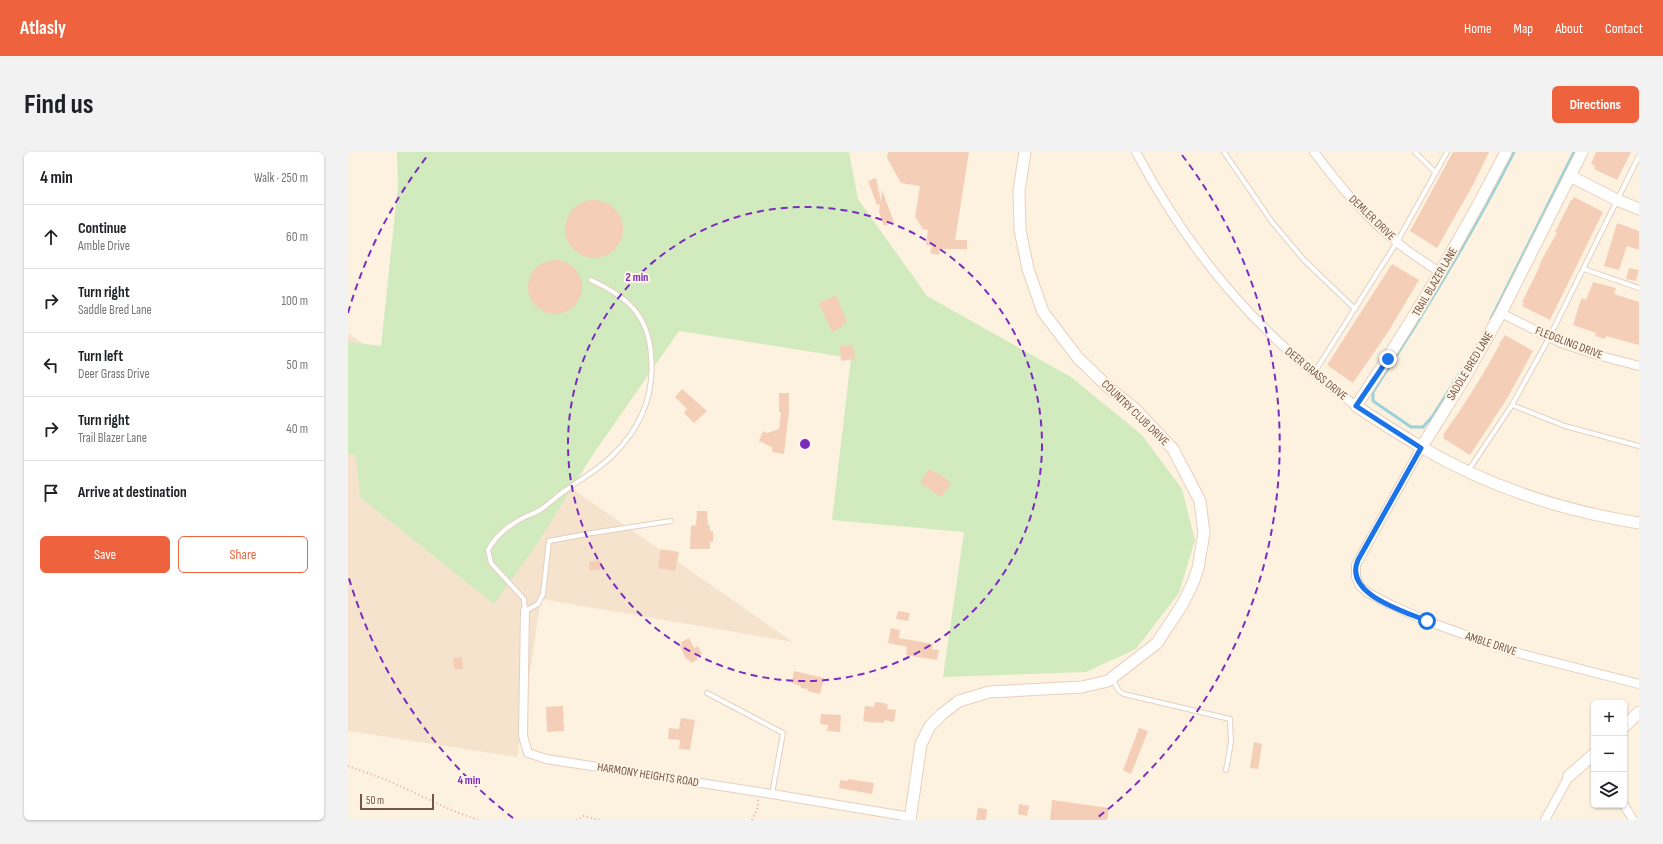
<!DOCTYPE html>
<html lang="en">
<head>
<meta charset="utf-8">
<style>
	body { margin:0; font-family:"Sofia Sans Condensed",sans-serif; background:#f2f2f2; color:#202124 }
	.controls { position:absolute; right:12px; bottom:12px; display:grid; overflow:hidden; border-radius:6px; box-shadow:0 1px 3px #0004 }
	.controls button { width:36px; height:36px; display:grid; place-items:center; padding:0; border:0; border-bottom:1px solid #e0e0e0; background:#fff; color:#202124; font:20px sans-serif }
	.scale { position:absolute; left:12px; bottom:10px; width:74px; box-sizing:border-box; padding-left:4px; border:2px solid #755646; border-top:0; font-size:11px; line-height:14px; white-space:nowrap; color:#755646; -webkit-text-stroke:3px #fff5e7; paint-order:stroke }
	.stop { position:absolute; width:12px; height:12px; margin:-9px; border:3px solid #1a73e8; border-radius:50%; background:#fff }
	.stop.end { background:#1a73e8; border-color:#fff; box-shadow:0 1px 4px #0008 }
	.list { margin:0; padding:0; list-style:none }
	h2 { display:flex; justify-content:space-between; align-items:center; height:52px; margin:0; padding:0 16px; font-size:17px }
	h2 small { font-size:13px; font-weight:400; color:#757577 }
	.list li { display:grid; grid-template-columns:26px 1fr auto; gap:12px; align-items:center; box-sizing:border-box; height:64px; padding:0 16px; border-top:1px solid #e0e0e0 }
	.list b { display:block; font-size:15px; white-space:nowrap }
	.list p { margin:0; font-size:13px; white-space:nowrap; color:#757577 }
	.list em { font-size:13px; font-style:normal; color:#757577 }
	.actions { display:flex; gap:8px; padding:12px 16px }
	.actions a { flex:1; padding:9px 0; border:1px solid #ee633e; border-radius:6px; text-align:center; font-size:14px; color:#ee633e }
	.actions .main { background:#ee633e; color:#fff }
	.icon { flex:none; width:22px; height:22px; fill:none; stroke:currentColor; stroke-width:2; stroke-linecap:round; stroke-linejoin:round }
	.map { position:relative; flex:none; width:1291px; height:668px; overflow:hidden; border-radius:6px }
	header { display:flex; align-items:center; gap:24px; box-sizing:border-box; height:56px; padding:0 20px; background:#ee633e; color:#fff }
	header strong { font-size:19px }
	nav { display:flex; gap:22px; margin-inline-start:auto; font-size:14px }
	.intro { display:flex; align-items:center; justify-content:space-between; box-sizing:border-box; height:96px; padding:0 24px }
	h1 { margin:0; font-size:28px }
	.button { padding:10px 18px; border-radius:6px; background:#ee633e; color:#fff; font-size:14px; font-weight:700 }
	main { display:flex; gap:24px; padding:0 24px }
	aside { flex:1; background:#fff; border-radius:6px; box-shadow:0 1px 3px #0004 }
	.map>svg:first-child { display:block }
	.residential { fill:#f5e3ce }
	.green { fill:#d1ebbe }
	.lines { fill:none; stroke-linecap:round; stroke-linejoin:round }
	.stream { stroke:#9ad1da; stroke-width:3 }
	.building { fill:#f4ceb6 }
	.lane-casing { stroke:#e4cfbf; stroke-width:6 }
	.street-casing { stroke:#e4cfbf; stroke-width:10 }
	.secondary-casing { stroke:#e9d0bb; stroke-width:13 }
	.path { stroke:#d9b19a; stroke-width:2; stroke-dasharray:1 3; stroke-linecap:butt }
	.lane { stroke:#fff; stroke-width:4 }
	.street { stroke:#fff; stroke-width:8 }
	.secondary { stroke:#fff; stroke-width:11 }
	.route { stroke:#1a73e8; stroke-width:5 }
	.ring { fill:none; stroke:#7b2cbf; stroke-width:2; stroke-dasharray:7 5 }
	.labels { text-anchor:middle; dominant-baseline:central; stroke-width:4; stroke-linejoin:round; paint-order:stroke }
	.street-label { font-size:12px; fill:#755646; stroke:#fff5e7 }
	.centre { fill:#7b2cbf; stroke:#fff5e7; stroke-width:2 }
	.ring-label { font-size:12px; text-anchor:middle; font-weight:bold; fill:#7b2cbf; stroke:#fff5e7; stroke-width:4; stroke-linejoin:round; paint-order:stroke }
</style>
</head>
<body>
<header>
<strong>Atlasly</strong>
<nav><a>Home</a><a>Map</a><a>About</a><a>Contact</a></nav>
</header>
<div class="intro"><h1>Find us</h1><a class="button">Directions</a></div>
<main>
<aside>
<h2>4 min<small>Walk · 250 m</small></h2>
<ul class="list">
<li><svg class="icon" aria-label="ahead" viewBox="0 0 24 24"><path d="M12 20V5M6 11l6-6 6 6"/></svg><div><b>Continue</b><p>Amble Drive</p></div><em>60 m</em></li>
<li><svg class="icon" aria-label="right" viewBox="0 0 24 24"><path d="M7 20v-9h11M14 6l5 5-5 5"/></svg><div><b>Turn right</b><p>Saddle Bred Lane</p></div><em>100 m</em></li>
<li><svg class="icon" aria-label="left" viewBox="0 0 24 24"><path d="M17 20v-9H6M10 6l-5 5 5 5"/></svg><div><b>Turn left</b><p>Deer Grass Drive</p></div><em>50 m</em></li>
<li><svg class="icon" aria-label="right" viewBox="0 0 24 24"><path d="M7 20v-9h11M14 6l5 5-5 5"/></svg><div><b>Turn right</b><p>Trail Blazer Lane</p></div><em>40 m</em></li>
<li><svg class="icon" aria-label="arrive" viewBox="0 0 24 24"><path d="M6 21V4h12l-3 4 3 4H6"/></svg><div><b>Arrive at destination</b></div></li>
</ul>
<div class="actions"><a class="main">Save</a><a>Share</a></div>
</aside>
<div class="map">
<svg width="1291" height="668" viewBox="0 0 1291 668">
	<rect width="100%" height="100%" fill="#fdf2e0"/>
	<path class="residential" d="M 0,181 L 445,490 L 193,447 L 169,605 L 0,579 Z"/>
	<path class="green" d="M 49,0 L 501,0 L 510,47 L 579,144 L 723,225 L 794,283 L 834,337 L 847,388 L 831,441 L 788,497 L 738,520 L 595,525 L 616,380 L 484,368 L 503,206 L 331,179 L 246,301 L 187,395 L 146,452 L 12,345 L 8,303 L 0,302 L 0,190 L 33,194 L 50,33 Z"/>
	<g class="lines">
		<path class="stream" d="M 1143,167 L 1226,0
			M 1121,207 L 1084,265 L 1075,275 L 1063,275 L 1025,249 L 1025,240 C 1076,162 1124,83 1166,0"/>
	</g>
	<path class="building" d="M 540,0 L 621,0 L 607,88 L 619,88 L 619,97 L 592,97 L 591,103 L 582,101 L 584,94 L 578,93 L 580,78 L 575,77 L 567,65 L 572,34 L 553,31 L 539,6 Z
		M 1105,0 L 1141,0 L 1125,33 L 1089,96 L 1062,79 Z
		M 1248,0 L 1283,0 L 1269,28 L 1246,17 L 1247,14 L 1243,12 Z
		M 528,26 L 533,50 L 534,38 L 546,70 L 536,74 L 531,60 L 532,52 L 529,53 L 520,29 Z
		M 1226,45 L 1255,60 L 1202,168 L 1174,154 L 1176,150 L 1174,150 L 1192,114 L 1191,114 L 1194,107 L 1209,81 L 1207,80 L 1223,48 L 1224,48 Z
		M217 77a29 29 0 1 1 58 0a29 29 0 1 1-58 0Z
		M 1269,71 L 1291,79 L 1291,98 L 1279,94 L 1271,118 L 1256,114 Z
		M180 135a27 27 0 1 1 54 0a27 27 0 1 1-54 0Z
		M 1044,112 L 1071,128 L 1040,180 L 1005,231 L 979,213 Z
		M 1281,116 L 1291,118 L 1288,129 L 1278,127 Z
		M 1245,130 L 1268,136 L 1266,142 L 1291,150 L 1291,193 L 1258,184 L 1257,187 L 1247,184 L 1248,181 L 1225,173 L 1232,150 L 1234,146 L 1238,148 Z
		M 488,143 L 499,170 L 493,173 L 495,175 L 484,180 L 471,151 Z
		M 1157,183 L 1185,199 L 1160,245 L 1122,303 L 1095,286 L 1097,284 L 1095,283 L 1113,257 L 1135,222 L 1152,192 L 1151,192 Z
		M 505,193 L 507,207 L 493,209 L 492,194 Z
		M 334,237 L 359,259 L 346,271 L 336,261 L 339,257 L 327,245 Z
		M 431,241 L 441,241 L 441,259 L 436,302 L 424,300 L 424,295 L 411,289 L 415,279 L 419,281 L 431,277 L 433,260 L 431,260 Z
		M 581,317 L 598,326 L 597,327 L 603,331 L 594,345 L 572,331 Z
		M 349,359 L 359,359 L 360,373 L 362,373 L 362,379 L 365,379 L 365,390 L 362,390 L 362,397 L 342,397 L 343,374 L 348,373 Z
		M 313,397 L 331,400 L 327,419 L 310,416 Z
		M 252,408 L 254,417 L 242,419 L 241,410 Z
		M 550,459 L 562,461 L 560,469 L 548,467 Z
		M 543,476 L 552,478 L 551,486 L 585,492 L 584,497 L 591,498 L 589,508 L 558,503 L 559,495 L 540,491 Z
		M 341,486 L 346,496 L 350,494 L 354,502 L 349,504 L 349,508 L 343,511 L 340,507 L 338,507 L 332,494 L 334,493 L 333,490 Z
		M 114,505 L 115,517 L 106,517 L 105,506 Z
		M 446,519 L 476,526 L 472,542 L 459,539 L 460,537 L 453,536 L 453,534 L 444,531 Z
		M 527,550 L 536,551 L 540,553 L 539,557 L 548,558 L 546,570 L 536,568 L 536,571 L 529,570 L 529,571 L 515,569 L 517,554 L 526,555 Z
		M 215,554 L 216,579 L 199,580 L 198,555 Z
		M 473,562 L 493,563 L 492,580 L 479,579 L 480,573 L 472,572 Z
		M 333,566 L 347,568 L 342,598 L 331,597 L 332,588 L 320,587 L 321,576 L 331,577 Z
		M 791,576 L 800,579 L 783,622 L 775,618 Z
		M 906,590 L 914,592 L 910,617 L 902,616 Z
		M 500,627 L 526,631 L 524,642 L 491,636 L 492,628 L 500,629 Z
		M 704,648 L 761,656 L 759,668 L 702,668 Z
		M 671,652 L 681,654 L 679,664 L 670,662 Z
		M 630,656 L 639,657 L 638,668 L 628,668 Z"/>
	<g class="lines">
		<g class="lane-casing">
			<path id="lane" d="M 876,0 L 924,70 L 956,108 L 1007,157
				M 1067,0 L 1088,21
				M 1236,117 L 1291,136
				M 243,128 C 279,145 300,162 303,203 C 307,243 293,276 264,304 C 251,317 233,327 218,338 C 209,344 201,352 192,358 C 187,361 181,363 175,366 C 161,373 148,384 140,398 L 143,411 L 176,447 L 177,459 L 190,452 L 195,442 L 201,389 L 244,381 L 323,369
				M 966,221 L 1049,90 L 1099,0
				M 1164,253 L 1217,274 L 1291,294
				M 1120,319 L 1164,253 L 1201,186 L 1291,4
				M 764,527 L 771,539 L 776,542 L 882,567 L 883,590 L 878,618
				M 359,541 L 435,581 L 424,642"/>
		</g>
		<g class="street-casing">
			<path id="street" d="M 788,0 C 843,104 913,185 1008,254
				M 966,0 C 991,33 1017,65 1050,91 C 1063,102 1078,111 1093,121
				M 1153,161 L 1213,191 L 1249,203 L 1291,214
				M 1073,296 L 1008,413 L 1008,425 L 1012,434 L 1019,440 L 1043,453 L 1079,469 L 1162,499 L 1291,532
				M 177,459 L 175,584 L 180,601 L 198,607 L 424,642 L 562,665
				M 1276,653 L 1285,668
				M 1197,668 L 1221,624"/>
		</g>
		<g class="secondary-casing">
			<path id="secondary" d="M 1158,0 C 1113,88 1063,172 1008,254 C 1029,268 1051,282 1073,295 C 1139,334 1216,359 1291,371
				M 1222,24 L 1269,48 L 1291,57
				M 1073,296 L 1116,227 L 1153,161 L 1234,0
				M 1276,575 L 1291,560
				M 1221,624 L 1246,602
				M 562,668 L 573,592 L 582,574 L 594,562 L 611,549 L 641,540 L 734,535 L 760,529 L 809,491 L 834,453 L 845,431 L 850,416 L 856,381 L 852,349 L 825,297 L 787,257 L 759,234 L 730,206 L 695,160 L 680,117 L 672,78 L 671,39 L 677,0"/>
		</g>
		<path class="path" d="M 0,614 L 39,628 L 103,658 L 130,668
			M 228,668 L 236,664 L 252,668
			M 404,668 L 410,655 L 410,648"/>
		<use href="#lane" class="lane"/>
		<use href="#street" class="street"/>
		<use href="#secondary" class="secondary"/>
	</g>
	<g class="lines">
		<path class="route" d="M 1040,207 L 1008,254 L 1073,296 L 1010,408 C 995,442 1056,459 1079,469"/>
	</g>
	<g class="ring">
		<circle cx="457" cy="292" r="237"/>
		<path d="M165 666A475 475 0 0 1 0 423M0 161A475 475 0 0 1 80 3M834 3A475 475 0 0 1 749 666"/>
	</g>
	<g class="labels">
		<g class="street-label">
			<text transform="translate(1024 66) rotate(44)">DEMLER DRIVE</text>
			<text transform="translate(1087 130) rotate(-60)">TRAIL BLAZER LANE</text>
			<text transform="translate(1221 191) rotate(21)">FLEDGLING DRIVE</text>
			<text transform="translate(1122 214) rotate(-59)">SADDLE BRED LANE</text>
			<text transform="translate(968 222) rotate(39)">DEER GRASS DRIVE</text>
			<text transform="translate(787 261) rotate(44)">COUNTRY CLUB DRIVE</text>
			<text transform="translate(1143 492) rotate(18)">AMBLE DRIVE</text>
			<text transform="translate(300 623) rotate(9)">HARMONY HEIGHTS ROAD</text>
		</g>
	</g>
	<circle cx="457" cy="292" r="6" class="centre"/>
	<g class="ring-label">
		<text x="289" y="129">2 min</text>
		<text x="121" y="632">4 min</text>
	</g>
</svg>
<div class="controls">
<button>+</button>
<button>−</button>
<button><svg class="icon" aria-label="layers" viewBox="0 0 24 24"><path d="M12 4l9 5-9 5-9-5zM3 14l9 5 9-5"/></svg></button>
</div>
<div class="scale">50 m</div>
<div class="stop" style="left:1079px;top:469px"></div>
<div class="stop end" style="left:1040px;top:207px"></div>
</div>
</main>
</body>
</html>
